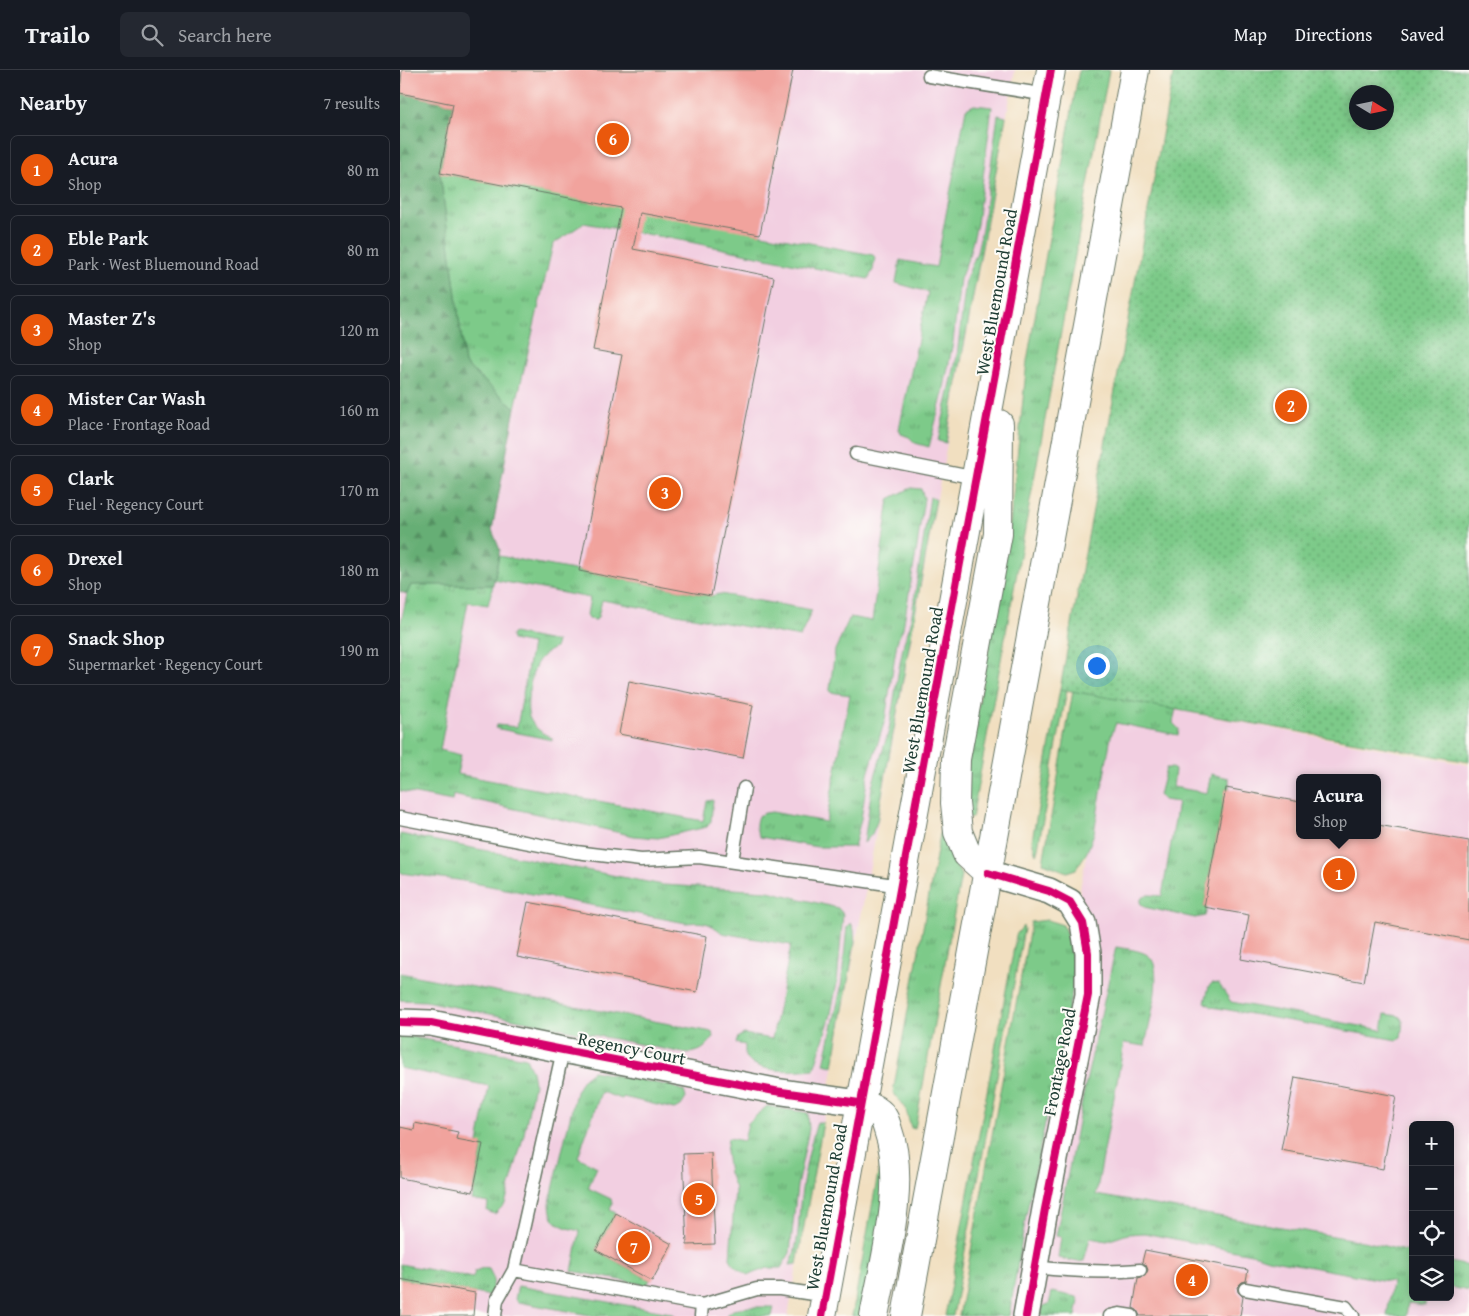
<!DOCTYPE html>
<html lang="en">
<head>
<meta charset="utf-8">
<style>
	body { margin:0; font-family:"Gentium Book Plus",serif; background:#242831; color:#f1f3f6 }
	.controls { position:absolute; right:15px; bottom:15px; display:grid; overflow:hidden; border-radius:8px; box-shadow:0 2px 12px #0003 }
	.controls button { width:45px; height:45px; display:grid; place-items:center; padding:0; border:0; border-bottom:1px solid #363941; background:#171b24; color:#f1f3f6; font:25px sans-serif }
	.compass { position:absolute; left:949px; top:15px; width:45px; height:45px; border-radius:50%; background:#171b24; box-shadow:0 2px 12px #0003; rotate:100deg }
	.you { position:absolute; left:696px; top:595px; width:18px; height:18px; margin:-12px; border:4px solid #fff; border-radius:50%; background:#1a73e8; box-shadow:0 0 0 8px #1a73e833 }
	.badge { display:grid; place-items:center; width:32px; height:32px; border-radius:50%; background:#ea580c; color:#fff; font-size:16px; font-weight:700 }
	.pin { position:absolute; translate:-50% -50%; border:2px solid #fff; box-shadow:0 1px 5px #0006 }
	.popup { position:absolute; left:896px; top:704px; width:85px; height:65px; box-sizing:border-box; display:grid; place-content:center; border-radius:8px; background:#171b24; filter:drop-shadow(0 1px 4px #0005); font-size:16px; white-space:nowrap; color:#9ea1a6 }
	.popup b { font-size:19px; color:#f1f3f6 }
	.popup::after { content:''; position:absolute; left:50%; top:100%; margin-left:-10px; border:10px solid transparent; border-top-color:#171b24 }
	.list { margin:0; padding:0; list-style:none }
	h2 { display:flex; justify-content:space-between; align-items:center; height:65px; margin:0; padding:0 20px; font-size:21px }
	h2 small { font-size:16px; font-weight:400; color:#9ea1a6 }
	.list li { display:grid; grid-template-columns:32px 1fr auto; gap:15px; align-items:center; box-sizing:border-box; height:70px; margin:0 10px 10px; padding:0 10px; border:1px solid #363941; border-radius:8px }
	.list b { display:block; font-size:19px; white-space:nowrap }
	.list p { margin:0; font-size:16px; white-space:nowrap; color:#9ea1a6 }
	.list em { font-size:16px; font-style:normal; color:#9ea1a6 }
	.icon { flex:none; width:28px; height:28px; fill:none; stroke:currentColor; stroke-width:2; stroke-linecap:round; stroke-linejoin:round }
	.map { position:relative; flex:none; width:1069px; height:1246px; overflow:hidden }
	header { display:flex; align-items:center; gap:30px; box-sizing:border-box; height:70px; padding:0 25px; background:#171b24; border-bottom:1px solid #363941 }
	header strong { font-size:24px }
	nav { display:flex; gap:28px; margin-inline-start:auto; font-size:18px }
	.search { width:350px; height:45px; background:#242831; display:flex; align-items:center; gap:12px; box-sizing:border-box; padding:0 18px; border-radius:8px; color:#9ea1a6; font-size:19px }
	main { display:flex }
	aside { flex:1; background:#171b24 }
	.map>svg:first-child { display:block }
	.built { fill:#f2cfe1; fill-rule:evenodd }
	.grass { fill:url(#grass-tufts); stroke:#4e845e }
	.forest { fill:url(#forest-firs); stroke:#427654 }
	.park { fill:url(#park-dots); stroke:#4e845e; fill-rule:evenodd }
	.building { fill:#f1a39d }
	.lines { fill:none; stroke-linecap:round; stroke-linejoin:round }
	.service-casing { stroke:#687665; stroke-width:15 }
	.minor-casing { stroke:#687665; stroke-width:28 }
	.primary-casing { stroke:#687665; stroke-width:30 }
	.service { stroke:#fff; stroke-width:12 }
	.minor { stroke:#fff; stroke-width:25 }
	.primary { stroke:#fff; stroke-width:28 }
	.cycleway-casing { stroke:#fdfcf7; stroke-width:11 }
	.cycleway { stroke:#d6006c; stroke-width:8 }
	.labels { text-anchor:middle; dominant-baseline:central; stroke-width:4; stroke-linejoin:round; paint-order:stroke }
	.street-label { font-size:18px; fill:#1f3d34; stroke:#fdfcf7 }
</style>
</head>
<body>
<header>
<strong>Trailo</strong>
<div class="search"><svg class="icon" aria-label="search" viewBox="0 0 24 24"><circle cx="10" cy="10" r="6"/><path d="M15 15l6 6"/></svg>Search here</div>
<nav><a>Map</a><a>Directions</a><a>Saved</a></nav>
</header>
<main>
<aside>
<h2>Nearby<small>7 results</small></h2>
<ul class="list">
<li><span class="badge">1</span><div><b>Acura</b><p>Shop</p></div><em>80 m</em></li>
<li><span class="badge">2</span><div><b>Eble Park</b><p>Park · West Bluemound Road</p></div><em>80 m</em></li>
<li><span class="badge">3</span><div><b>Master Z's</b><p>Shop</p></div><em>120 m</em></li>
<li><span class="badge">4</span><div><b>Mister Car Wash</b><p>Place · Frontage Road</p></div><em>160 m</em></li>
<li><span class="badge">5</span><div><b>Clark</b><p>Fuel · Regency Court</p></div><em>170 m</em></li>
<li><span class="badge">6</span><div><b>Drexel</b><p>Shop</p></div><em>180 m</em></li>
<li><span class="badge">7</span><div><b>Snack Shop</b><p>Supermarket · Regency Court</p></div><em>190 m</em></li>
</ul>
</aside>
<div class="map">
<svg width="1069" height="1246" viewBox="0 0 1069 1246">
	<defs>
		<pattern id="grass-tufts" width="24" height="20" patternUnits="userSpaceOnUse" patternTransform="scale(1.25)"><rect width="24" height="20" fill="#7dca89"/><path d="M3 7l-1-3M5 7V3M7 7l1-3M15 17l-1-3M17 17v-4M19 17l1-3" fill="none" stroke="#66a571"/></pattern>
		<pattern id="forest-firs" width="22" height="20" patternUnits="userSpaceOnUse" patternTransform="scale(1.25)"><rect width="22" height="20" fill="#66ae75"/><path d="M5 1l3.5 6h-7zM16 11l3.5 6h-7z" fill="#538f61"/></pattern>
		<pattern id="park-dots" width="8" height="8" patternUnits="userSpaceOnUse" patternTransform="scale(1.25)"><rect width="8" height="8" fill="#7dca89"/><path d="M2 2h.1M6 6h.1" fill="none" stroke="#66a571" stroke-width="1.8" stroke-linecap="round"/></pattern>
	</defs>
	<rect width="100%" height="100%" fill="#fdfcf7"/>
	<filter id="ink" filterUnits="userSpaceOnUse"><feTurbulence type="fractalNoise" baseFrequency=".02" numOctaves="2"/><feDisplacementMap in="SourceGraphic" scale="10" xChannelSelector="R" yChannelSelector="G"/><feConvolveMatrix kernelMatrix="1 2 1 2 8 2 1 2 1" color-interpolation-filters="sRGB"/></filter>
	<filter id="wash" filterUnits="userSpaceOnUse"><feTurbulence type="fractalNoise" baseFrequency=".0096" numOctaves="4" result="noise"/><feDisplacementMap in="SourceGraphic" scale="20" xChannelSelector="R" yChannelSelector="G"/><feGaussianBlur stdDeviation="1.12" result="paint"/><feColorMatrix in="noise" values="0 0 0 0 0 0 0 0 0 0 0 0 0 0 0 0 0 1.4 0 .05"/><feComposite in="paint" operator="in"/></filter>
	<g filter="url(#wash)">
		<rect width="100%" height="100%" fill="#f1dfc0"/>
		<path class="built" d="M 0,0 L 615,0 L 388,1246 L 0,1246 Z
			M 716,629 L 1069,695 L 1069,1246 L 599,1246 ZM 900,708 L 978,708 L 978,765 L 900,765 ZM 1013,1055 L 1050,1055 L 1050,1227 L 1013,1227 Z"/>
		<path class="grass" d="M 679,0 L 709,0 L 572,748 L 568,747 L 567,700 L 609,464 L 627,291 Z
			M 574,35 L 592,37 L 577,154 L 569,186 L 560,209 L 553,272 L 543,323 L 529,377 L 515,373 L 509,367 L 501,364 L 499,359 L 528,222 L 496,213 L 500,190 L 536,197 L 566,39 Z
			M 598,45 L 606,47 L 546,373 L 538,371 L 557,286 L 566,209 L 577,182 L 582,159 Z
			M 40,103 L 473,185 L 475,187 L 473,200 L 468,209 L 285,171 L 184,153 L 153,174 L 115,338 L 65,294 Z
			M 511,418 L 521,419 L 524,428 L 517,477 L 503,558 L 497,572 L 485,650 L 468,704 L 461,749 L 454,777 L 417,777 L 360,767 C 355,759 355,754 358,746 L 365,743 L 372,742 L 426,752 L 450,625 L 430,622 L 430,619 L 435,580 L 450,547 L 472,551 L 489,429 Z
			M 530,427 L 536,429 L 477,752 L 472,764 L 464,773 L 472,716 L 489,660 L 499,598 L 504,572 L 510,556 Z
			M 99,486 L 311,526 L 320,524 L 412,540 L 400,567 L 202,530 L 198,547 L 196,550 L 189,549 L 187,545 L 190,528 L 94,510 Z
			M 11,515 L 93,515 L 88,535 L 68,532 L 40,680 L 61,685 L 57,704 L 303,751 L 307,731 L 313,730 L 311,751 L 307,757 L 258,768 L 234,766 L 53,725 L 52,731 L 0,721 L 0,557 L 7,524 Z
			M 113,563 L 157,572 L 155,578 C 148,581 141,586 137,593 C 131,603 125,636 129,647 C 134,658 142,663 152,668 L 152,670 L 95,658 L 97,655 L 117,657 L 132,574 L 112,570 L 111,566 Z
			M 660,619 L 667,620 L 637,783 L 636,785 L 632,770 Z
			M 673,621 L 776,638 L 773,653 L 779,659 L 778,665 L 716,653 L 711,666 L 694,763 L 687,782 L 676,799 L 667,802 L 643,793 Z
			M 766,698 L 772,698 L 775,700 L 773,717 L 807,723 L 811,704 L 829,708 L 829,719 L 826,718 L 804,837 L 807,838 L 805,846 L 795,848 L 744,837 L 740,833 C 742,821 752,826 762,826 L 778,732 L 763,730 L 759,725 Z
			M 541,759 L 544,759 L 548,780 L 561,805 L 515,1059 L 511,1058 L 506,1040 L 493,1022 Z
			M 0,764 L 263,815 L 368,821 L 438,838 L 443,844 L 437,913 L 430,948 L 414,999 C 393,1001 360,1004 345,987 L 345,975 L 336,973 L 338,967 L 344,964 L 372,969 L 391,875 L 322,863 C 308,851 303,852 286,853 L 58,810 L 0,803 Z
			M 647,850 L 663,855 C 672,877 674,893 673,917 L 626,1146 L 609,1246 L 559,1246 L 631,852 Z
			M 451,853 L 454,860 L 455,872 L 433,996 L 424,994 L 441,918 L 447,856 Z
			M 623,856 L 624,859 L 553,1246 L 545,1246 L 615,872 L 616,865 Z
			M 716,877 C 727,879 741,880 749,886 C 765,898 748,959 745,976 L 724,973 L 696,1125 L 968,1172 L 1013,1183 L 1013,1227 L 1026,1227 L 1025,1235 L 1008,1233 L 1006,1246 L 987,1246 L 992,1212 L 868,1189 L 856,1185 L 744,1163 L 728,1164 L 707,1171 L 690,1168 L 684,1191 L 678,1192 L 658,1188 L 661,1167 L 656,1166 L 684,1021 Z
			M 0,903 L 312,962 L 313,967 C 305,980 298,983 284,983 L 25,931 L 0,930 Z
			M 812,913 L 819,914 L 831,932 L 982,960 L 985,944 L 999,946 L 1003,951 L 1001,968 L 997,970 L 812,937 L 805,932 L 809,916 Z
			M 2,965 L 126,988 L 132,1001 L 134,1014 L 124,1064 L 105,1134 L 95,1144 L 87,1141 L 88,1133 L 72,1130 L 83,1075 L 78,1073 L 89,1016 L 0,998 L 0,966 Z
			M 193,1001 L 271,1016 L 284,1021 L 286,1028 L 281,1036 L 274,1039 L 223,1027 L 222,1029 L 201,1022 L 178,1087 L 197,1097 L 188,1118 L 211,1129 L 212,1134 L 210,1140 L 216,1143 L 196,1180 L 250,1210 L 247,1215 L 172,1201 L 180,1161 C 161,1157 150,1154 150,1132 L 176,1022 L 183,1009 Z
			M 367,1036 L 408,1043 L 409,1059 L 397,1116 L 390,1183 L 381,1198 L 368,1198 L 348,1205 C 341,1201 333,1196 330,1188 L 335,1119 L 329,1103 L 326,1082 L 328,1068 L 344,1071 L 348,1053 Z
			M 417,1052 L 423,1053 L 397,1194 L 390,1195 C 399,1174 398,1157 400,1135 C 403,1107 409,1079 417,1052 Z
			M 482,1082 L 489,1093 L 466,1246 L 452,1246 Z
			M 1050,1192 L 1069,1196 L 1069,1221 L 1050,1217 Z
			M 0,1194 L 73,1208 L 75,1201 L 83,1198 L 89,1199 L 94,1209 L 91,1226 L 0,1209 Z
			M 118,1216 L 271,1243 L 276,1246 L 195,1246 L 118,1232 L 115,1229 Z
			M 652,1222 L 677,1227 L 679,1231 L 676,1246 L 641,1246 L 643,1236 L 649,1234 Z
			M 348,1237 L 374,1237 L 372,1246 L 326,1246 L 333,1240 Z"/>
		<path class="forest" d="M 0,23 L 53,34 L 40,103 L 65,294 L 115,338 L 92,460 L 100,480 L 93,515 L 11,515 L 7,524 L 0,522 Z"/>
		<path class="park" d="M 774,0 L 1069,0 L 1069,692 L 660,619 ZM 956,22 L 986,22 L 986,52 L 956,52 Z"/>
		<g id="blocks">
			<path class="building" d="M 2,0 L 393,0 L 360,164 L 240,143 L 233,179 L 374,207 L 311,526 L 179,501 L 222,285 L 193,280 L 221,138 L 40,103 L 53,34 L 0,23 Z
				M 229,611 L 353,635 L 343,688 L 219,664 Z
				M 826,718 L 900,732 L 900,765 L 978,765 L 978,755 L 1069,771 L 1069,870 L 975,852 L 964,912 L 841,889 L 849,845 L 804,837 Z
				M 128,832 L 307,866 L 297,922 L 117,887 Z
				M 895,1007 L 996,1026 L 983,1099 L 881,1080 Z
				M 15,1053 L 58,1062 L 56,1069 L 83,1074 L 73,1122 L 0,1108 L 0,1057 L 14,1060 Z
				M 311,1083 L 315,1174 L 287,1175 L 283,1084 Z
				M 216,1143 L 272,1174 L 252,1211 L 196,1180 Z
				M 745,1180 L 848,1200 L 846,1211 L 842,1212 L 837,1217 L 838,1222 L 843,1227 L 840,1246 L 740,1246 L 737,1240 L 733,1238 L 738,1208 L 745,1206 L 748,1200 L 746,1195 L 742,1192 Z
				M 0,1209 L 75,1223 L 73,1246 L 0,1246 Z"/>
		</g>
	</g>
	<g filter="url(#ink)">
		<use href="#blocks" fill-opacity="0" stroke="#687665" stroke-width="1"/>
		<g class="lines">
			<g class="service-casing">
				<path id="service" d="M 529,6 L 647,25
					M 456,384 L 576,408
					M 0,748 L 176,782 L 241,790 L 299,787 L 501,816
					M 332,791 L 344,718
					M 163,980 L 114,1200 L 302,1235
					M 634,1197 C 669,1201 705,1203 740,1200
					M 845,1219 L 946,1237 L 953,1246
					M 95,1246 L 97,1230 L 114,1200
					M 301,1246 L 302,1235 L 357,1219 L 380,1219 L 426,1226
					M 710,1246 L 719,1244 L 732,1246"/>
			</g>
			<g class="minor-casing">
				<path id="minor" d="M 588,803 L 649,821 L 670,832 L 683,853 L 688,883 L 688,925 L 645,1139 L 626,1246
					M 0,952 L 31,953 L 163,980 L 375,1021 L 459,1033"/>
			</g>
			<g class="primary-casing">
				<path id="primary" d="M 588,803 L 567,784 L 558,762 L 555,733 L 556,689 L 598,464 L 599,354
					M 459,1033 C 465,1036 473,1037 477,1041 C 484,1045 486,1053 488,1060 C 507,1113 484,1192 474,1246
					M 422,1246 C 496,830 576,416 651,0
					M 506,1246 L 735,0"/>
			</g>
			<use href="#service" class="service"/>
			<use href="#minor" class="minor"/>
			<use href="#primary" class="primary"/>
			<g class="cycleway-casing">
				<path id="cycleway" d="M 588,803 L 649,821 L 670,832 L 683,853 L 688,883 L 688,925 L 645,1139 L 626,1246
					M 0,952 L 31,953 L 163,980 L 375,1021 L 459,1033
					M 422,1246 C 496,830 576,416 651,0"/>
			</g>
			<use href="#cycleway" class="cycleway"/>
		</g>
	</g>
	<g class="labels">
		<g class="street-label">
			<text transform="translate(596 222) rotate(-80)">West Bluemound Road</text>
			<text transform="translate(522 620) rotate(-80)">West Bluemound Road</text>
			<text transform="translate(232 978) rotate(11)">Regency Court</text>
			<text transform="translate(659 992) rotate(-79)">Frontage Road</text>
			<text transform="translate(426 1137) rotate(-80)">West Bluemound Road</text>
		</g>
	</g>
</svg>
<div class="controls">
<button>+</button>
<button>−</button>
<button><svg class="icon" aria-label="locate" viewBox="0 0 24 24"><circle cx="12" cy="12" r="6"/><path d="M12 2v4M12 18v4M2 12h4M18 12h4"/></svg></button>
<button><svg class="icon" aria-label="layers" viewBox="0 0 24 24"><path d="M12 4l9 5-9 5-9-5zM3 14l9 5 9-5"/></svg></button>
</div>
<svg class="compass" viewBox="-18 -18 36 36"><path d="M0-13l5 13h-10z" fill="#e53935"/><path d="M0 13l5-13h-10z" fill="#9ea1a6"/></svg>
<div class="you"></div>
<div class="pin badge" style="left:939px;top:804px">1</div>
<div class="popup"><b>Acura</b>Shop</div>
<div class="pin badge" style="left:891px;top:336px">2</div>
<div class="pin badge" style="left:265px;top:423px">3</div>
<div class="pin badge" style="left:792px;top:1210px">4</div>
<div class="pin badge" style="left:299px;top:1129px">5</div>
<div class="pin badge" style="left:213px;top:69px">6</div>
<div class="pin badge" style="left:234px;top:1177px">7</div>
</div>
</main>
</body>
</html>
